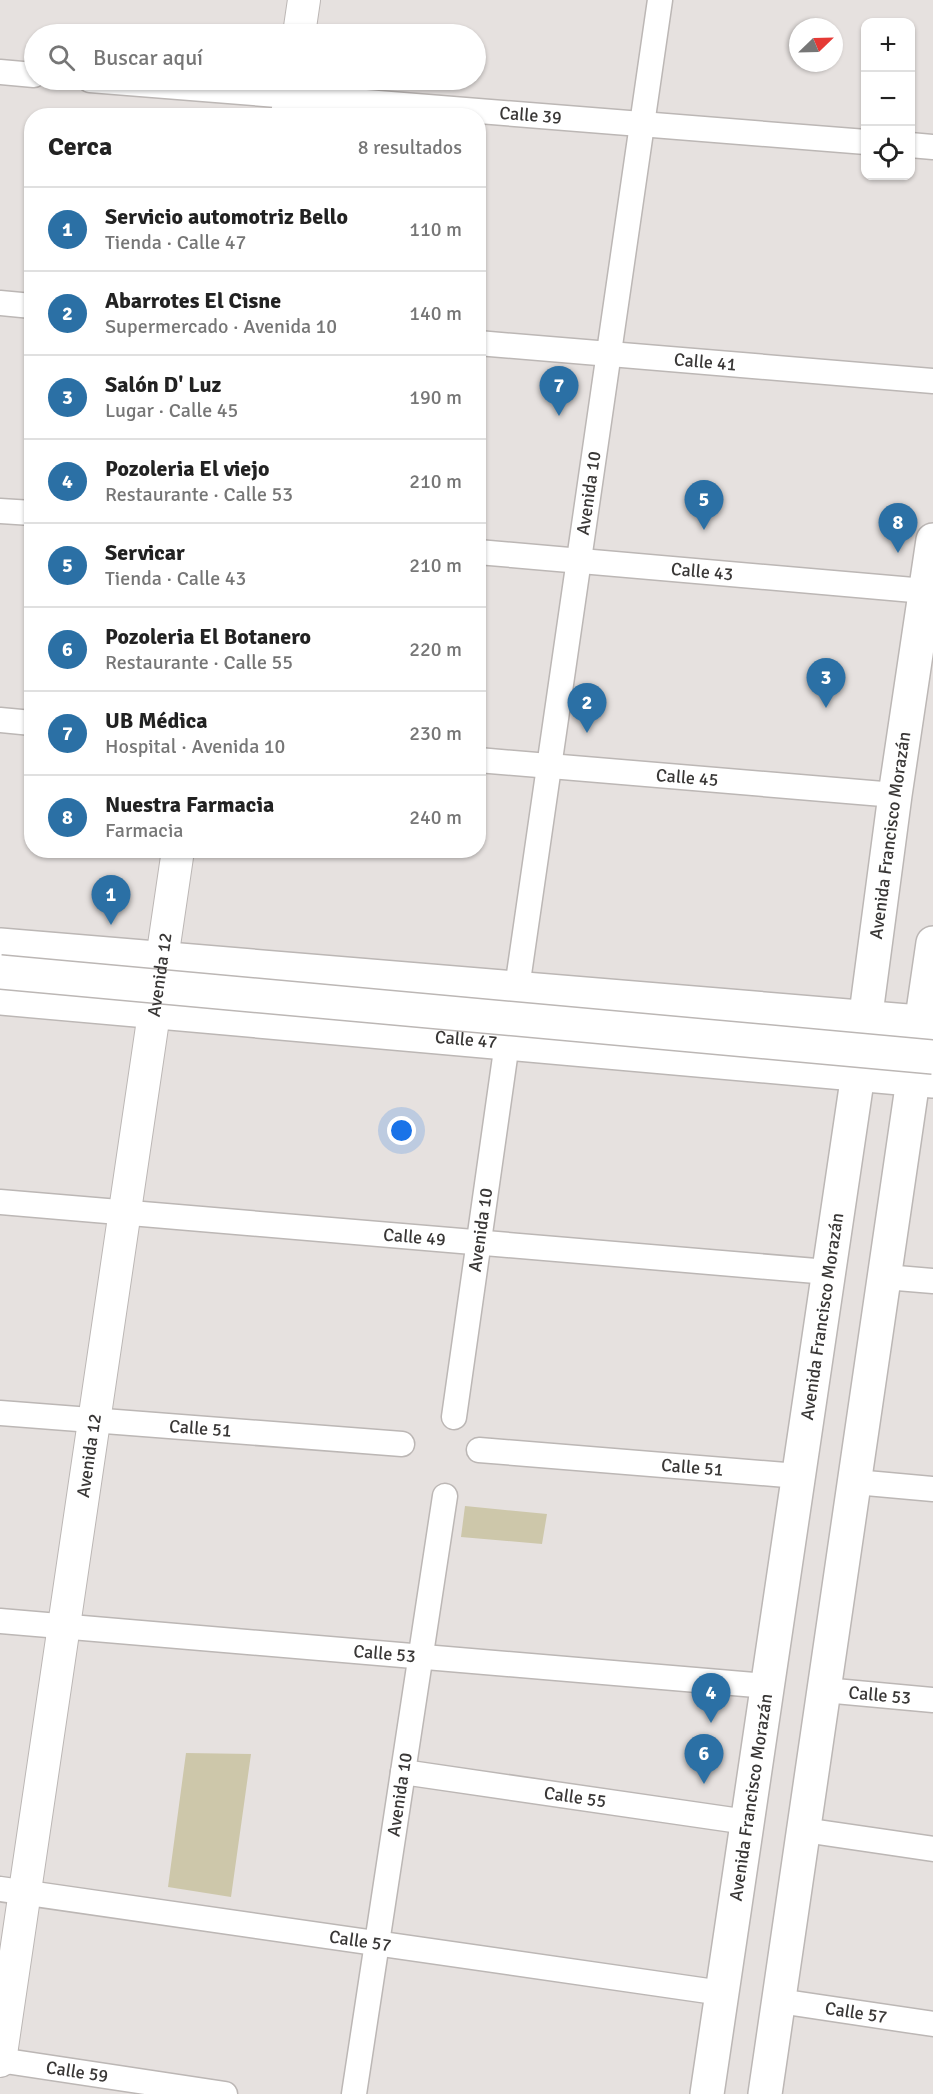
<!DOCTYPE html>
<html lang="es">
<head>
<meta charset="utf-8">
<style>
	body { margin:0; font-family:Signika,sans-serif; background:#f6f6f6; color:#222 }
	.controls { position:absolute; right:18px; top:18px; display:grid; overflow:hidden; border-radius:12px; box-shadow:0 2px 4px #0004 }
	.controls button { width:54px; height:54px; display:grid; place-items:center; padding:0; border:0; border-bottom:2px solid #e0e0e0; background:#fff; color:#222; font:30px sans-serif }
	.compass { position:absolute; left:789px; top:18px; width:54px; height:54px; border-radius:50%; background:#fff; box-shadow:0 2px 4px #0004; rotate:67deg }
	.you { position:absolute; left:402px; top:1131px; width:21px; height:21px; margin:-15px; border:4px solid #fff; border-radius:50%; background:#1a73e8; box-shadow:0 0 0 9px #1a73e833 }
	.badge { display:grid; place-items:center; width:39px; height:39px; border-radius:50%; background:#2b70a5; color:#fff; font-size:20px; font-weight:700 }
	.pin { position:absolute; translate:-50% -50px; filter:drop-shadow(0 2px 3px #0008) }
	.pin::after { content:''; position:absolute; top:32px; width:21px; height:18px; background:inherit; clip-path:polygon(0 0,100% 0,50% 100%) }
	.list { margin:0; padding:0; list-style:none }
	h2 { display:flex; justify-content:space-between; align-items:center; height:78px; margin:0; padding:0 24px; font-size:26px }
	h2 small { font-size:20px; font-weight:400; color:#767676 }
	.list li { display:grid; grid-template-columns:39px 1fr auto; gap:18px; align-items:center; box-sizing:border-box; height:84px; padding:0 24px; border-top:2px solid #e0e0e0 }
	.list b { display:block; font-size:22px; white-space:nowrap }
	.list p { margin:0; font-size:20px; white-space:nowrap; color:#767676 }
	.list em { font-size:20px; font-style:normal; color:#767676 }
	.icon { flex:none; width:33px; height:33px; fill:none; stroke:currentColor; stroke-width:2; stroke-linecap:round; stroke-linejoin:round }
	.map { position:relative; flex:none; width:933px; height:2094px; overflow:hidden }
	.search { position:absolute; background:#fff; box-shadow:0 2px 4px #0004; left:24px; top:24px; width:462px; height:66px; display:flex; align-items:center; gap:15px; box-sizing:border-box; padding:0 21px; border-radius:33px; color:#767676; font-size:22px }
	.panel { position:absolute; background:#fff; box-shadow:0 2px 4px #0004; left:24px; top:108px; width:462px; height:750px; border-radius:24px }
	.map>svg:first-child { display:block }
	.green { fill:#cdc7aa }
	.lines { fill:none; stroke-linecap:round; stroke-linejoin:round }
	.minor-casing { stroke:#bcb7b5; stroke-width:27 }
	.tertiary-casing { stroke:#bcb7b5; stroke-width:34 }
	.secondary-casing { stroke:#bcb7b5; stroke-width:36 }
	.primary-casing { stroke:#bcb7b5; stroke-width:36 }
	.minor { stroke:#fff; stroke-width:24 }
	.tertiary { stroke:#fff; stroke-width:32 }
	.secondary { stroke:#fff; stroke-width:33 }
	.primary { stroke:#fff; stroke-width:33 }
	.primary-bridge-casing { stroke:#bcb7b5; stroke-width:36; stroke-linecap:butt }
	.primary-bridge { stroke:#fff; stroke-width:33 }
	.labels { text-anchor:middle; dominant-baseline:central; stroke-width:4.5; stroke-linejoin:round; paint-order:stroke }
	.street-label { font-size:18px; fill:#393736; stroke:#fff }
</style>
</head>
<body>
<div class="map">
<svg width="933" height="2094" viewBox="0 0 933 2094">
	<rect width="100%" height="100%" fill="#e6e1df"/>
	<path class="green" d="M 465,1506 L 547,1514 L 542,1544 L 461,1537 Z
		M 186,1753 L 251,1754 L 231,1897 L 168,1887 Z"/>
	<g class="lines">
		<g class="minor-casing">
			<g id="minor">
				<path d="M 0,72 L 34,75"/>
				<path id="s1" d="M 90,80 L 866,142"/>
				<path d="M 910,145 L 933,147"/>
				<path d="M 0,303 L 32,306"/>
				<path id="s2" d="M 478,343 L 933,381"/>
				<path d="M 0,511 L 32,513"/>
				<path id="s3" d="M 478,552 L 925,591"/>
				<path d="M 0,720 L 32,723"/>
				<path id="s4" d="M 478,760 L 895,795"/>
				<path id="s5" d="M 517,988 L 660,0"/>
				<path id="s6" d="M 0,1202 L 828,1272"/>
				<path d="M 885,1277 L 933,1281"/>
				<path id="s7" d="M 0,1413 L 402,1444"/>
				<path id="s8" d="M 454,1417 L 507,1043"/>
				<path id="s9" d="M 479,1450 L 798,1476"/>
				<path d="M 855,1482 L 933,1489"/>
				<path id="s10" d="M 0,1621 L 767,1686"/>
				<path id="s11" d="M 824,1690 L 933,1700"/>
				<path id="s12" d="M 403,1772 L 747,1822"/>
				<path d="M 804,1830 L 933,1849"/>
				<path id="s13" d="M 0,1889 L 722,1993"/>
				<path id="s14" d="M 779,2001 L 933,2024"/>
				<path id="s15" d="M 0,2060 L 225,2094"/>
				<path id="s16" d="M 354,2094 L 445,1496"/>
			</g>
		</g>
		<g class="tertiary-casing">
			<g id="tertiary">
				<path d="M 299,34 L 304,0"/>
				<path d="M 287,116 L 292,80"/>
				<path id="s17" d="M 0,2061 L 178,850"/>
			</g>
		</g>
		<g class="secondary-casing">
			<g id="secondary">
				<path d="M 0,945 L 933,1023"/>
				<path id="s18" d="M 0,998 L 933,1081"/>
			</g>
		</g>
		<g class="primary-casing">
			<g id="primary">
				<path id="s19" d="M 707,2094 L 858,1074 L 895,795 L 933,540"/>
				<path d="M 765,2094 L 933,943"/>
			</g>
		</g>
		<use href="#minor" class="minor"/>
		<use href="#tertiary" class="tertiary"/>
		<use href="#secondary" class="secondary"/>
		<use href="#primary" class="primary"/>
		<g class="primary-bridge-casing">
			<path id="primary-bridge" d="M 0,972 L 933,1057"/>
		</g>
		<use href="#primary-bridge" class="primary-bridge"/>
	</g>
	<g class="labels">
		<g class="street-label">
			<text stroke="none"><textPath href="#s1" startOffset="442">Calle 39</textPath></text>
			<text stroke="none"><textPath href="#s2" startOffset="228">Calle 41</textPath></text>
			<text stroke="none"><textPath href="#s5" startOffset="500">Avenida 10</textPath></text>
			<text stroke="none"><textPath href="#s3" startOffset="225">Calle 43</textPath></text>
			<text stroke="none"><textPath href="#s4" startOffset="210">Calle 45</textPath></text>
			<text stroke="none"><textPath href="#s19" startOffset="1272">Avenida Francisco Morazán</textPath></text>
			<text stroke="none"><textPath href="#s17" startOffset="1098">Avenida 12</textPath></text>
			<text stroke="none"><textPath href="#s18" startOffset="468">Calle 47</textPath></text>
			<text stroke="none"><textPath href="#s8" startOffset="189">Avenida 10</textPath></text>
			<text stroke="none"><textPath href="#s6" startOffset="416">Calle 49</textPath></text>
			<text stroke="none"><textPath href="#s19" startOffset="786">Avenida Francisco Morazán</textPath></text>
			<text stroke="none"><textPath href="#s7" startOffset="201">Calle 51</textPath></text>
			<text stroke="none"><textPath href="#s17" startOffset="612">Avenida 12</textPath></text>
			<text stroke="none"><textPath href="#s9" startOffset="214">Calle 51</textPath></text>
			<text stroke="none"><textPath href="#s10" startOffset="386">Calle 53</textPath></text>
			<text stroke="none"><textPath href="#s11" startOffset="56">Calle 53</textPath></text>
			<text stroke="none"><textPath href="#s16" startOffset="303">Avenida 10</textPath></text>
			<text stroke="none"><textPath href="#s12" startOffset="174">Calle 55</textPath></text>
			<text stroke="none"><textPath href="#s19" startOffset="300">Avenida Francisco Morazán</textPath></text>
			<text stroke="none"><textPath href="#s13" startOffset="364">Calle 57</textPath></text>
			<text stroke="none"><textPath href="#s14" startOffset="78">Calle 57</textPath></text>
			<text stroke="none"><textPath href="#s15" startOffset="78">Calle 59</textPath></text>
		</g>
	</g>
</svg>
<div class="controls">
<button>+</button>
<button>−</button>
<button><svg class="icon" aria-label="locate" viewBox="0 0 24 24"><circle cx="12" cy="12" r="6"/><path d="M12 2v4M12 18v4M2 12h4M18 12h4"/></svg></button>
</div>
<svg class="compass" viewBox="-18 -18 36 36"><path d="M0-13l5 13h-10z" fill="#e53935"/><path d="M0 13l5-13h-10z" fill="#767676"/></svg>
<div class="you"></div>
<div class="pin badge" style="left:111px;top:925px">1</div>
<div class="pin badge" style="left:587px;top:733px">2</div>
<div class="pin badge" style="left:826px;top:708px">3</div>
<div class="pin badge" style="left:711px;top:1723px">4</div>
<div class="pin badge" style="left:704px;top:530px">5</div>
<div class="pin badge" style="left:704px;top:1784px">6</div>
<div class="pin badge" style="left:559px;top:416px">7</div>
<div class="pin badge" style="left:898px;top:553px">8</div>
<div class="search"><svg class="icon" aria-label="search" viewBox="0 0 24 24"><circle cx="10" cy="10" r="6"/><path d="M15 15l6 6"/></svg>Buscar aquí</div>
<section class="panel">
<h2>Cerca<small>8 resultados</small></h2>
<ul class="list">
<li><span class="badge">1</span><div><b>Servicio automotriz Bello</b><p>Tienda · Calle 47</p></div><em>110 m</em></li>
<li><span class="badge">2</span><div><b>Abarrotes El Cisne</b><p>Supermercado · Avenida 10</p></div><em>140 m</em></li>
<li><span class="badge">3</span><div><b>Salón D' Luz</b><p>Lugar · Calle 45</p></div><em>190 m</em></li>
<li><span class="badge">4</span><div><b>Pozoleria El viejo</b><p>Restaurante · Calle 53</p></div><em>210 m</em></li>
<li><span class="badge">5</span><div><b>Servicar</b><p>Tienda · Calle 43</p></div><em>210 m</em></li>
<li><span class="badge">6</span><div><b>Pozoleria El Botanero</b><p>Restaurante · Calle 55</p></div><em>220 m</em></li>
<li><span class="badge">7</span><div><b>UB Médica</b><p>Hospital · Avenida 10</p></div><em>230 m</em></li>
<li><span class="badge">8</span><div><b>Nuestra Farmacia</b><p>Farmacia</p></div><em>240 m</em></li>
</ul>
</section>
</div>
</body>
</html>
